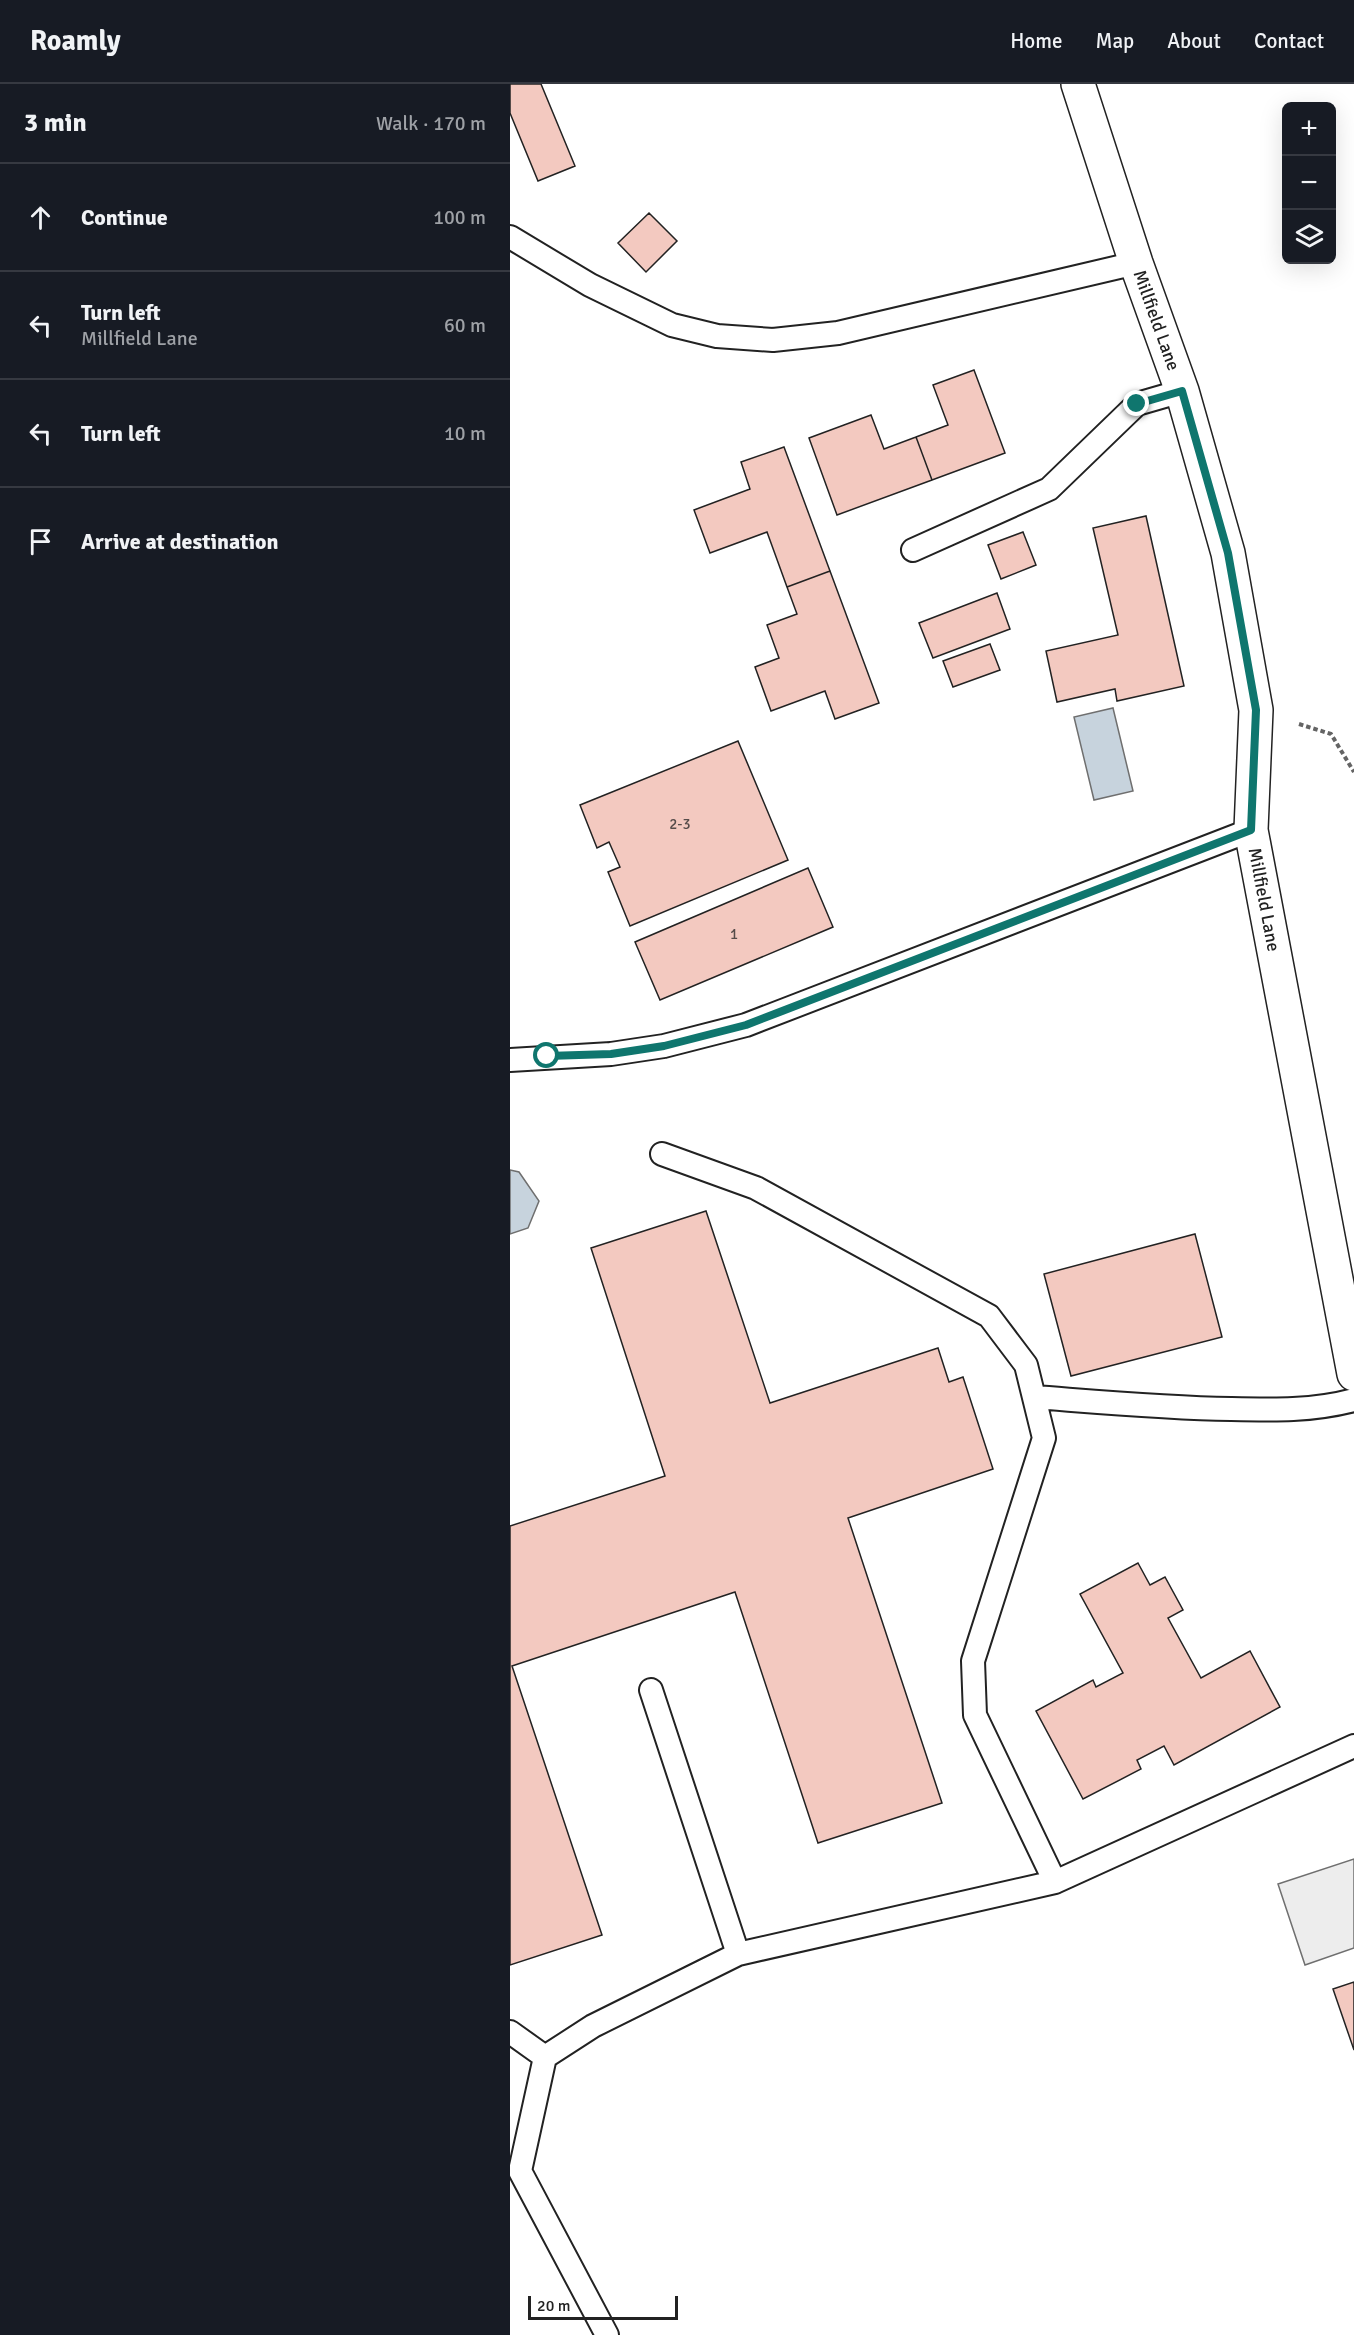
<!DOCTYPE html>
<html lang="en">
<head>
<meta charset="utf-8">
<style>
	body { margin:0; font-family:Signika,sans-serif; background:#242831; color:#f1f3f6 }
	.controls { position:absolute; right:18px; top:18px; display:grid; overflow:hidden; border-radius:9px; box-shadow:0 6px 24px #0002 }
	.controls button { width:54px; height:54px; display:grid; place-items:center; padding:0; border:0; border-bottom:2px solid #363941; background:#171b24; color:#f1f3f6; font:30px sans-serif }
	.scale { position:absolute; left:18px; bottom:15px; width:150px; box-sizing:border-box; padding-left:6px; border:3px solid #222; border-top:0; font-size:16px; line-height:21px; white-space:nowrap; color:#222; -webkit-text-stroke:4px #fff; paint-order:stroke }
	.stop { position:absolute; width:18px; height:18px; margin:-14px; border:4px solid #0f766e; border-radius:50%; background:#fff }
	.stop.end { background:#0f766e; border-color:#fff; box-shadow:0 2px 6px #0008 }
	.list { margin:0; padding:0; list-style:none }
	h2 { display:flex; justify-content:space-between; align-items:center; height:78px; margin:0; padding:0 24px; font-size:26px }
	h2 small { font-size:20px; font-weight:400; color:#9ea1a6 }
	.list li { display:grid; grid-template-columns:39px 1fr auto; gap:18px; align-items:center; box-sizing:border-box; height:108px; padding:0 24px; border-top:2px solid #363941 }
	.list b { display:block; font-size:22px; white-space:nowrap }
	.list p { margin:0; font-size:20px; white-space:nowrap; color:#9ea1a6 }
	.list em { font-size:20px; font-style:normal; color:#9ea1a6 }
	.icon { flex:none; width:33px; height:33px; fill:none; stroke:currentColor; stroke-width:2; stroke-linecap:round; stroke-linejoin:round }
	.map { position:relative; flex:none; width:844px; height:2251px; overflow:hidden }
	header { display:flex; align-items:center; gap:36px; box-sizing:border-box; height:84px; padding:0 30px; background:#171b24; border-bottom:2px solid #363941 }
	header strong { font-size:28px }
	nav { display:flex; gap:33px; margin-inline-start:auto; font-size:21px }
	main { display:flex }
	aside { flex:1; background:#171b24 }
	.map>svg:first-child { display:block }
	.parking { fill:#ededed; stroke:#6f6f6f; stroke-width:1.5 }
	.water { fill:#c7d3dd; stroke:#6f6f6f; stroke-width:1.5 }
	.building { fill:#f3c9c0; stroke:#222; stroke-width:1.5 }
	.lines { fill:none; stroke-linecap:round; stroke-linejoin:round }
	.service-casing { stroke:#222; stroke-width:26 }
	.minor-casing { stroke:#222; stroke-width:36 }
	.path { stroke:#646464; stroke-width:4; stroke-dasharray:4.5 3; stroke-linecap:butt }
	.service { stroke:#fff; stroke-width:22 }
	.minor { stroke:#fff; stroke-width:33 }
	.route { stroke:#0f766e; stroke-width:8 }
	.labels { text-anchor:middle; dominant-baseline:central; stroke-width:4.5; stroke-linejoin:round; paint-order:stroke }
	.number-label { font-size:15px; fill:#564c4a }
	.street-label { font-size:18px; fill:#222; stroke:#fff }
</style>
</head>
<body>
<header>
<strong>Roamly</strong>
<nav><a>Home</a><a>Map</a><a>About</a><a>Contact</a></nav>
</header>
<main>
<aside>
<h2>3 min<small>Walk · 170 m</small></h2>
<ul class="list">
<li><svg class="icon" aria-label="ahead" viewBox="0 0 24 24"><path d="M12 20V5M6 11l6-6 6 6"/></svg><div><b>Continue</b></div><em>100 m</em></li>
<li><svg class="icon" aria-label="left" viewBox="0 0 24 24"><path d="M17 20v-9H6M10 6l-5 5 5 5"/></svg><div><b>Turn left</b><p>Millfield Lane</p></div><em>60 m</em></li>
<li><svg class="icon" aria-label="left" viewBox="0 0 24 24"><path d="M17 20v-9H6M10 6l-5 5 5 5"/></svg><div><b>Turn left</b></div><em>10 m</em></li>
<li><svg class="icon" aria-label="arrive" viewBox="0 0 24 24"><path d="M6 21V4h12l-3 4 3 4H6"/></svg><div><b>Arrive at destination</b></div></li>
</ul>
</aside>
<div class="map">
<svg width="844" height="2251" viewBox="0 0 844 2251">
	<rect width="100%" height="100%" fill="#fff"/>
	<path class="parking" d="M 844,1775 L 844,1864 L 795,1881 L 768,1800 Z"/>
	<path class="water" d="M 603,624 L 623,707 L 584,716 L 564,633 Z
		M 0,1086 L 9,1088 L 29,1117 L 18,1144 L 0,1150 Z"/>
	<path class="building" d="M 0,0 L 31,0 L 65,82 L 28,97 L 0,29 Z
		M 139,129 L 167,157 L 136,188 L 108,159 Z
		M 464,286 L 495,369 L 422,396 L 406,353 L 438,341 L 423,301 Z
		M 361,331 L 374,365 L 406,353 L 422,396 L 327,431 L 299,354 Z
		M 274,363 L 320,487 L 277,503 L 257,448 L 200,469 L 184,426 L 240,405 L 231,378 Z
		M 636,432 L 674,602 L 607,617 L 605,605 L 547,618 L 536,567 L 608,551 L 583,444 Z
		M 513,448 L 526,481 L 491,495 L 478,461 Z
		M 320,487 L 369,619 L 325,635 L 315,607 L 261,627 L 245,583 L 269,574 L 257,541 L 287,530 L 277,503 Z
		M 487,509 L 500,545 L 423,574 L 409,539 Z
		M 480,560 L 490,586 L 443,603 L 433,577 Z
		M 228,657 L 278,776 L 120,842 L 98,788 L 110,783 L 99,758 L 87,764 L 70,721 Z
		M 298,784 L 323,843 L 150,916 L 125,858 Z
		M 196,1127 L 260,1319 L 428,1264 L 439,1298 L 453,1293 L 483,1385 L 338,1434 L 432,1719 L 308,1759 L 225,1508 L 2,1582 L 92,1851 L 0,1881 L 0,1442 L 155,1392 L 81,1164 Z
		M 685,1150 L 712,1253 L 561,1292 L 534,1190 Z
		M 628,1479 L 640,1501 L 655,1493 L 673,1526 L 658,1534 L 691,1594 L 740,1567 L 770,1623 L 664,1681 L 654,1662 L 627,1676 L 631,1685 L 573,1715 L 526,1627 L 583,1596 L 586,1603 L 613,1589 L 570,1510 Z
		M 844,1898 L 844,1966 L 823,1905 Z"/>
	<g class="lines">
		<g class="service-casing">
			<path id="service" d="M 0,153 L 80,201 L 162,241 L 207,252 L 263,256 L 328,249 L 626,179
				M 403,466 L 539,405 L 627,320 L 672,307
				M 0,976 L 101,970 L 154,962 L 236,941 L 741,746
				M 152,1070 L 246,1104 L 479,1232 L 516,1281 L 534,1354 L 463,1577 L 465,1631 L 545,1798
				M 524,1313 C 590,1318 655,1324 721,1325 C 763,1326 803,1327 844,1316
				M 141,1606 L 228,1870
				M 0,1948 L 35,1973
				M 97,2251 L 10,2087 L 35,1973 L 83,1942 L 228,1870 L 545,1798 L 844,1662"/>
		</g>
		<g class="minor-casing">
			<g id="minor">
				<path id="s1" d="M 568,0 L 626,179 L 672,307 L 718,469 L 746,626 L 741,746 L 844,1290"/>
			</g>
		</g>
		<path class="path" d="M 789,640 L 821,650 L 844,688"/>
		<use href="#service" class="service"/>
		<use href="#minor" class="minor"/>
	</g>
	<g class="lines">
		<path class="route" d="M 37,972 L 101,970 L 154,962 L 236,941 L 741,746 L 746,626 L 718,469 L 672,307 L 627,320"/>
	</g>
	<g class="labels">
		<g class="number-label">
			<text x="170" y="740">2-3</text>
			<text x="224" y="850">1</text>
		</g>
		<g class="street-label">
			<text stroke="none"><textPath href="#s1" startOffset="249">Millfield Lane</textPath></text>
			<text stroke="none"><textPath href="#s1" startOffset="843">Millfield Lane</textPath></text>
		</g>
	</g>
</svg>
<div class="controls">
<button>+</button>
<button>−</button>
<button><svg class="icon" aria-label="layers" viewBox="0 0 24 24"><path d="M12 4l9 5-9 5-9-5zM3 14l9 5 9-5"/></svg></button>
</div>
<div class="scale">20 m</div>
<div class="stop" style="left:37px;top:972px"></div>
<div class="stop end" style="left:627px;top:320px"></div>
</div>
</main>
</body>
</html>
